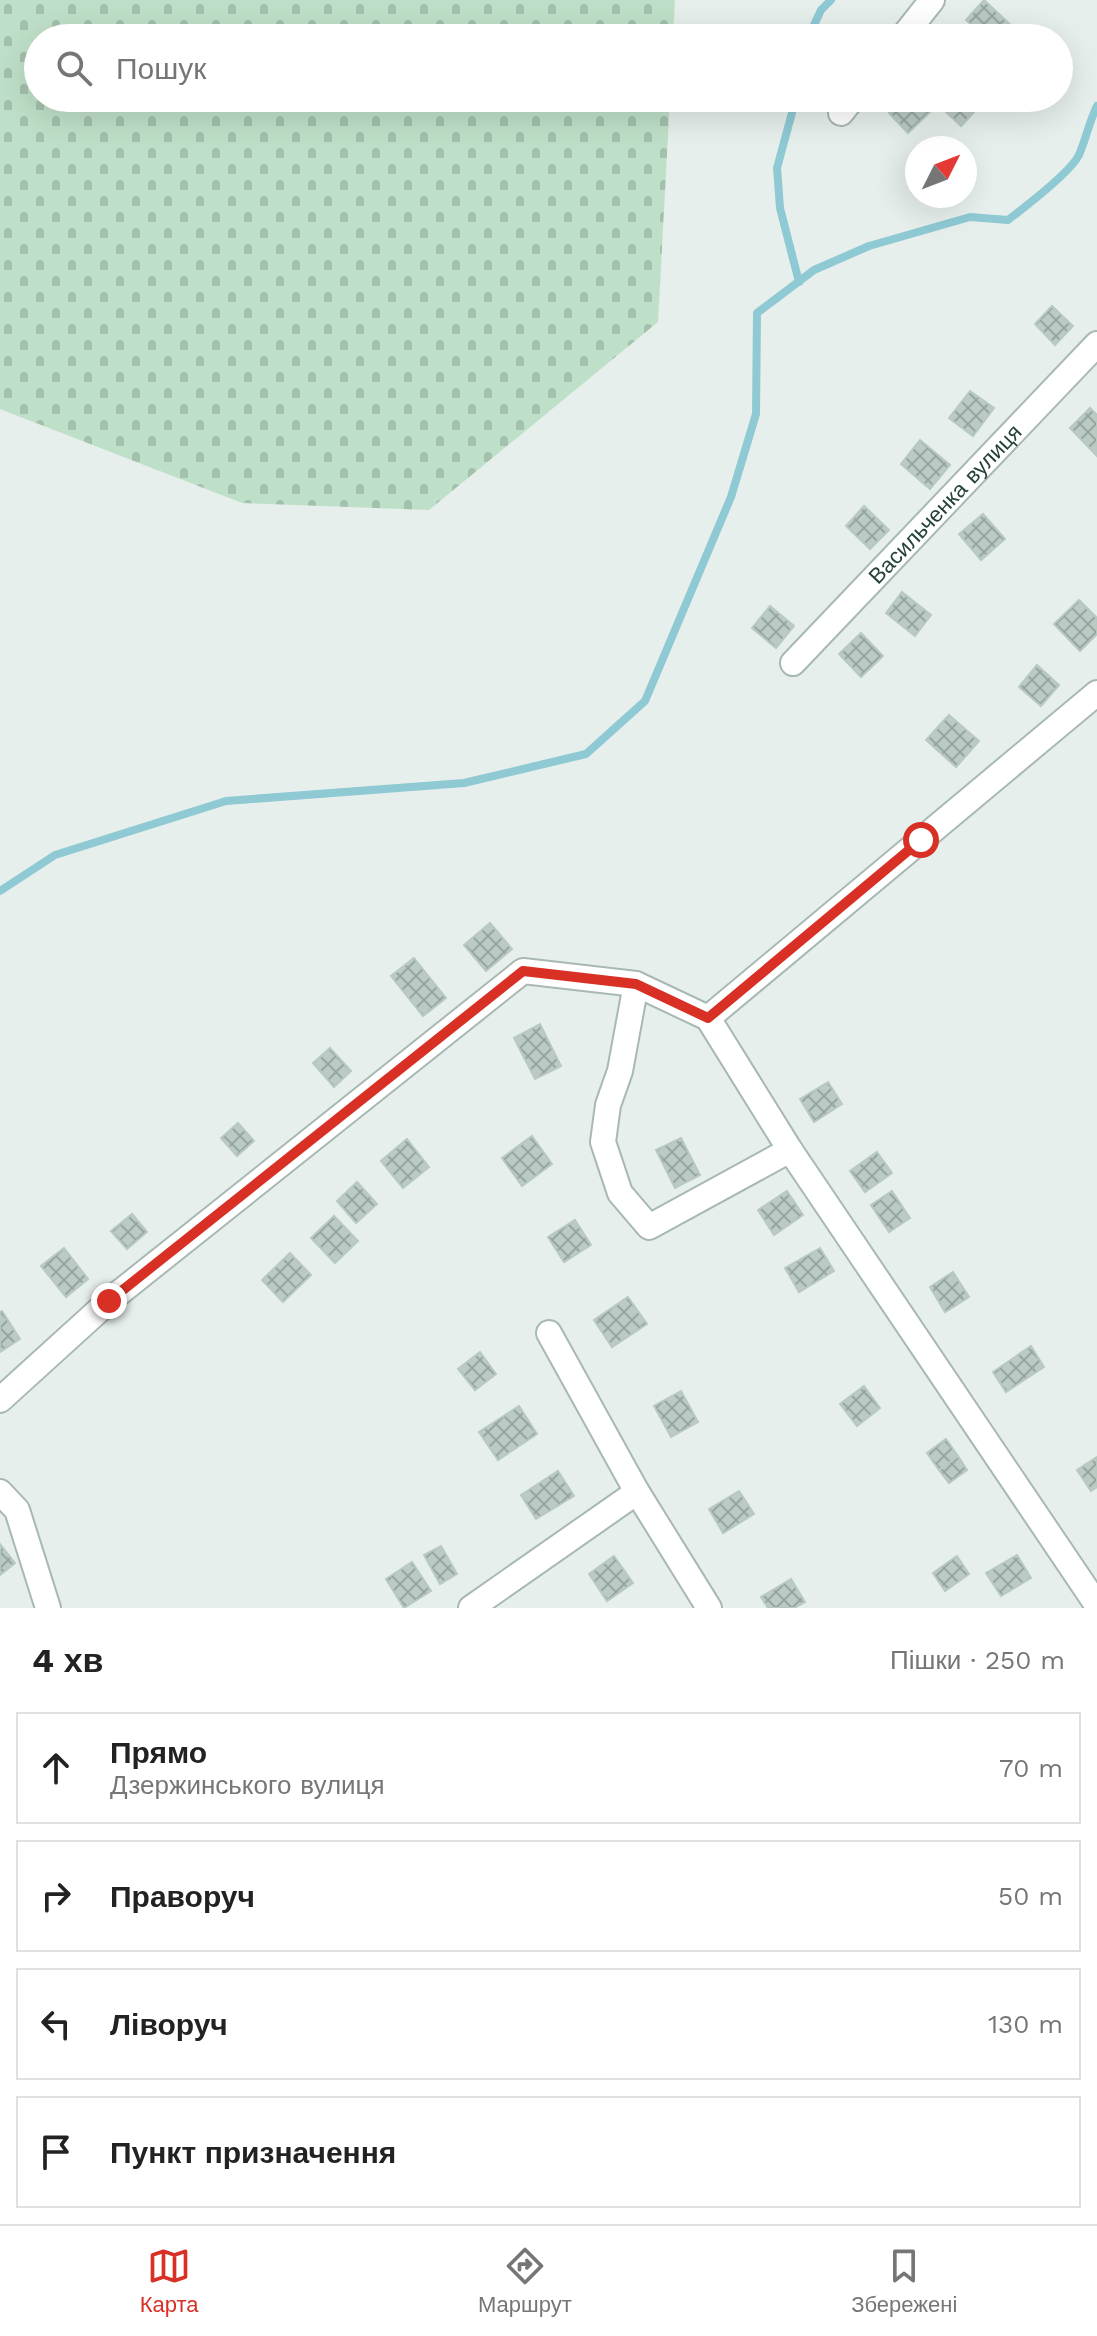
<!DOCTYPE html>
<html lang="uk">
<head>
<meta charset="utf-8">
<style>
	body { margin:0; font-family:"Work Sans",sans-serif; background:#f2f2f2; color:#222 }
	.compass { position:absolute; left:905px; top:136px; width:72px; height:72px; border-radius:50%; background:#fff; box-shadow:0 8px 32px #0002; rotate:48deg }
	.stop { position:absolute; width:24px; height:24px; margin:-18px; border:6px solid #d93025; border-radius:50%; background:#fff }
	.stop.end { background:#d93025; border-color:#fff; box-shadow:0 2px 8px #0008 }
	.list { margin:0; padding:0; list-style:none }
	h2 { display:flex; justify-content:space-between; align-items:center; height:104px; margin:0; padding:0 32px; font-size:34px }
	h2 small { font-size:26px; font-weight:400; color:#767676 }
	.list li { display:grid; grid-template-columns:52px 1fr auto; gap:24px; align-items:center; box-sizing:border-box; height:112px; margin:0 16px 16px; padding:0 16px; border:2px solid #e0e0e0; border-radius:0px }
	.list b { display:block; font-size:30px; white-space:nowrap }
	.list p { margin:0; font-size:26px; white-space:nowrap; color:#767676 }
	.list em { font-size:26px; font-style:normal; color:#767676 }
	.icon { flex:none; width:44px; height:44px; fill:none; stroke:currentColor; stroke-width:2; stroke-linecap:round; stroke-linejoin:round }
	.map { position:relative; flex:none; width:1097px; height:1608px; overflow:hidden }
	.search { position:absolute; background:#fff; box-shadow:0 8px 32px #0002; left:24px; right:24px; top:24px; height:88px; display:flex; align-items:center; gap:20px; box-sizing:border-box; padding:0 28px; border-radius:44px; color:#767676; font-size:30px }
	.sheet { height:616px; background:#fff }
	nav { display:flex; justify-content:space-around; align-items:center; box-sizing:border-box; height:112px; border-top:2px solid #e0e0e0; background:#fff; font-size:22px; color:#767676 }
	nav a { display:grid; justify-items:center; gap:4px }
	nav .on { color:#d93025 }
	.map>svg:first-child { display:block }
	.cemetery { fill:url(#cemetery-stones) }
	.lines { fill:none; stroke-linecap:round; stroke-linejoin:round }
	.stream { stroke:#8ec9d4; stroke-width:8 }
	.building { fill:url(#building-cross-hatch); stroke:#b8c9c2; stroke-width:2 }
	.minor-casing { stroke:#a8b8b2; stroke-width:28 }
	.minor { stroke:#fff; stroke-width:24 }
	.route { stroke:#d93025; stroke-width:10 }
	.labels { text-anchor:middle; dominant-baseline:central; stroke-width:6; stroke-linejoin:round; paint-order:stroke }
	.street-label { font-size:22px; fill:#24423a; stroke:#f7fbf9 }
</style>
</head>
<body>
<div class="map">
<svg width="1097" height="1608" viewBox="0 0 1097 1608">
	<defs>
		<pattern id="cemetery-stones" width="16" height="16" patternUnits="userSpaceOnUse" patternTransform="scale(2)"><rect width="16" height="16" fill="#bfe0c8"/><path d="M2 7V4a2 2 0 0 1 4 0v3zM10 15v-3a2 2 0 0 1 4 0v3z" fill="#a4c1ad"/></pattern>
		<pattern id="building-cross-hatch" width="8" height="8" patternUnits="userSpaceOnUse" patternTransform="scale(2)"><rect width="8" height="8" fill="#bbcac4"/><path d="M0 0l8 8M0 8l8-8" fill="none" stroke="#98a6a0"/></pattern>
	</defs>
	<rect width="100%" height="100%" fill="#e6efeb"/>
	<path class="cemetery" d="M 0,0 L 675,0 L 673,38 L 38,38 L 38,98 L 670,98 L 658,322 L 429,510 L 242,503 L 0,409 Z"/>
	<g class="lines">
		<path class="stream" d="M 808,38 L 821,10 L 831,0
			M 796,98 L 777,168 L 780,208 L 799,282
			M 0,891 L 55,855 L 226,801 L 464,783 L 586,754 L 645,701 L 731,497 L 756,414 L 757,313 L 814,270 L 869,246 L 970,217 L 1008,220 C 1025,207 1070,173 1079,155 C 1086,139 1089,122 1097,106"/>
	</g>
	<path class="building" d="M 984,0 L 1013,27 L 1004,38 L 986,38 L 966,20 Z
		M 903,98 L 920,98 L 932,110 L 908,133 L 889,113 Z
		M 957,98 L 963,98 L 976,110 L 961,126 L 945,111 Z
		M 1052,306 L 1073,326 L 1055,345 L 1035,324 Z
		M 970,391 L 994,408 L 973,436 L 949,418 Z
		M 1090,408 L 1097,415 L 1097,456 L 1070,428 Z
		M 920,440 L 950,465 L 930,489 L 901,464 Z
		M 864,506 L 889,530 L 870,549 L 846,526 Z
		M 983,514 L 1005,539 L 981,560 L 959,534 Z
		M 902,592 L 931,615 L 915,636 L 886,613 Z
		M 1079,600 L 1097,618 L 1097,634 L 1080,651 L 1054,624 Z
		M 770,606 L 794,626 L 776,648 L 752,628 Z
		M 861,633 L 883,656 L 861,677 L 839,654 Z
		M 1037,665 L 1059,685 L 1041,706 L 1019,687 Z
		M 949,715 L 979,741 L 956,767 L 926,740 Z
		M 490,923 L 512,949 L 486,971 L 464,945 Z
		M 414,958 L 446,998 L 423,1016 L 391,976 Z
		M 540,1024 L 561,1066 L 535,1079 L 514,1038 Z
		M 330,1048 L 351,1071 L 334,1087 L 313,1063 Z
		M 828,1082 L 842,1104 L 814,1122 L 800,1099 Z
		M 238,1123 L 254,1141 L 237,1156 L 221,1138 Z
		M 532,1136 L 552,1164 L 522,1186 L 502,1158 Z
		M 681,1138 L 700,1175 L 675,1188 L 656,1150 Z
		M 407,1139 L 429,1167 L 403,1188 L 381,1161 Z
		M 877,1152 L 892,1173 L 865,1192 L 850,1171 Z
		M 357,1182 L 377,1204 L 356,1223 L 337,1201 Z
		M 787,1191 L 803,1215 L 774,1235 L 758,1210 Z
		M 892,1191 L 910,1218 L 889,1232 L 871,1205 Z
		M 132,1214 L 147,1232 L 127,1249 L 111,1231 Z
		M 334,1216 L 358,1241 L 335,1263 L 311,1238 Z
		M 575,1220 L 591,1245 L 564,1262 L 548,1237 Z
		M 64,1248 L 88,1279 L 66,1297 L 41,1266 Z
		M 820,1248 L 834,1271 L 799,1292 L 785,1268 Z
		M 290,1253 L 311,1275 L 283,1302 L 262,1280 Z
		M 953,1272 L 969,1297 L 945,1312 L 930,1287 Z
		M 628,1297 L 647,1324 L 612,1347 L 594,1320 Z
		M 2,1311 L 20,1339 L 0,1352 L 0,1312 Z
		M 1031,1346 L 1044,1367 L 1006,1392 L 993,1372 Z
		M 480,1352 L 496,1374 L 475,1390 L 458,1369 Z
		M 864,1386 L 880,1408 L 857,1426 L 840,1404 Z
		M 681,1391 L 698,1422 L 671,1437 L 654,1406 Z
		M 519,1406 L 537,1434 L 498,1460 L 479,1432 Z
		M 946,1439 L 958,1456 L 939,1470 L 927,1453 Z
		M 958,1456 L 967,1470 L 949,1483 L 939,1470 Z
		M 1097,1457 L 1097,1487 L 1091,1491 L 1077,1470 Z
		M 558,1471 L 574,1496 L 536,1519 L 521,1495 Z
		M 739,1491 L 754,1514 L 723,1533 L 709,1509 Z
		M 0,1544 L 15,1563 L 0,1575 Z
		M 441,1546 L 457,1574 L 440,1584 L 424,1555 Z
		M 1017,1555 L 1031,1578 L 1001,1596 L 986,1573 Z
		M 614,1556 L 633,1583 L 607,1601 L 589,1574 Z
		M 957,1556 L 969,1574 L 945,1591 L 933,1573 Z
		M 412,1562 L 431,1591 L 404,1608 L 386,1579 Z
		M 791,1579 L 805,1602 L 794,1608 L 768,1608 L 761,1597 Z"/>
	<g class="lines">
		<g class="minor-casing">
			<g id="minor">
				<path d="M 902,38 L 932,0"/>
				<path d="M 841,113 L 853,98"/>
				<path id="s1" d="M 793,663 L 1097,344"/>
				<path d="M 636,984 L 620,1071 L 608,1105 L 603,1142 L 620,1193 L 649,1227 L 790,1150"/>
				<path d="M 708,1018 L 1097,693"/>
				<path d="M 549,1333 L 637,1492 L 709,1608"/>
				<path d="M 0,1400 L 109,1301 L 523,971 L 636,984 L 708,1018 L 790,1150 L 1097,1605"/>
				<path d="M 0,1492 L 17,1510 L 48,1608"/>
				<path d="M 471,1608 L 637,1492"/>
			</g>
		</g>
		<use href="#minor" class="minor"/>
	</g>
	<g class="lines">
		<path class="route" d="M 109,1301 L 523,971 L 636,984 L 708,1018 L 921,840"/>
	</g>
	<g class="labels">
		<g class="street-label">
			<text stroke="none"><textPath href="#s1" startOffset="220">Васильченка вулиця</textPath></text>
		</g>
	</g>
</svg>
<svg class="compass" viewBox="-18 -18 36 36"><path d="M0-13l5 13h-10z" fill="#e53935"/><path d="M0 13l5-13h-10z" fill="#767676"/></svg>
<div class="stop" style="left:921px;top:840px"></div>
<div class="stop end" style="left:109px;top:1301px"></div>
<div class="search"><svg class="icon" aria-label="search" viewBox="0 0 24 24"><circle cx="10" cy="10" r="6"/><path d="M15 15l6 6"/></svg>Пошук</div>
</div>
<section class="sheet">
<h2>4 хв<small>Пішки · 250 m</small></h2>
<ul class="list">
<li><svg class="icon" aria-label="ahead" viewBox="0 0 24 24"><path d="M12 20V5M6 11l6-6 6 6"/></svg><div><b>Прямо</b><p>Дзержинського вулиця</p></div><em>70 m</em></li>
<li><svg class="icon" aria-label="right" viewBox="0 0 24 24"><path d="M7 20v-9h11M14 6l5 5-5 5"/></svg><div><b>Праворуч</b></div><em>50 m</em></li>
<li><svg class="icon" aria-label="left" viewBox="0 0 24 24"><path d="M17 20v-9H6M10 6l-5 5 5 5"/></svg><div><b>Ліворуч</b></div><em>130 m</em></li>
<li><svg class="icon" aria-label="arrive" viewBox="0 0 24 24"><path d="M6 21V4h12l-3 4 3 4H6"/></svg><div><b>Пункт призначення</b></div></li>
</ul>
</section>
<nav>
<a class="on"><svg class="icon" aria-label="map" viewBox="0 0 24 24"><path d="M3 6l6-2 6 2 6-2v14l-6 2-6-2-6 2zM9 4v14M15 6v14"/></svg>Карта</a>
<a><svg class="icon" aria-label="directions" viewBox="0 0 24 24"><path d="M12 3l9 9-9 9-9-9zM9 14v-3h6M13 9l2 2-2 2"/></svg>Маршрут</a>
<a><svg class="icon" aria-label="saved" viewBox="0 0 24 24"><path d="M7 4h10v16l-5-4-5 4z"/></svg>Збережені</a>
</nav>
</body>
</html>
